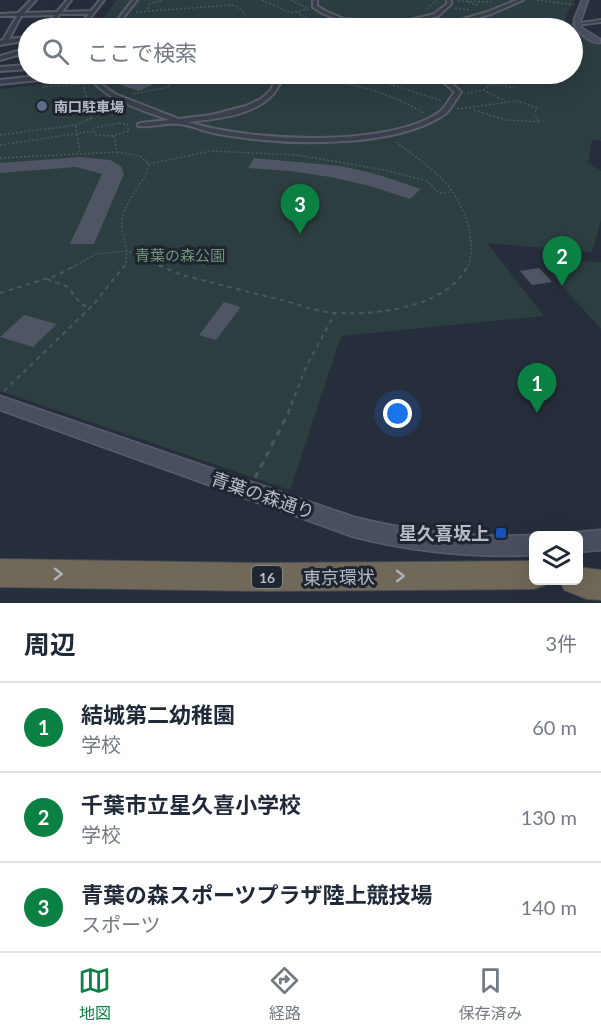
<!DOCTYPE html>
<html lang="ja">
<head>
<meta charset="utf-8">
<style>
	body { margin:0; font-family:Lato,"Noto Sans JP",sans-serif; background:#f6f6f7; color:#1f2937 }
	.controls { position:absolute; right:18px; bottom:18px; display:grid; overflow:hidden; border-radius:9px; box-shadow:0 6px 24px #0002 }
	.controls button { width:54px; height:54px; display:grid; place-items:center; padding:0; border:0; border-bottom:2px solid #e0e1e3; background:#fff; color:#1f2937; font:30px sans-serif }
	.you { position:absolute; left:398px; top:414px; width:21px; height:21px; margin:-15px; border:4px solid #fff; border-radius:50%; background:#1a73e8; box-shadow:0 0 0 9px #1a73e833 }
	.badge { display:grid; place-items:center; width:39px; height:39px; border-radius:50%; background:#0b8043; color:#fff; font-size:20px; font-weight:700 }
	.pin { position:absolute; translate:-50% -50px; filter:drop-shadow(0 2px 3px #0008) }
	.pin::after { content:''; position:absolute; top:32px; width:21px; height:18px; background:inherit; clip-path:polygon(0 0,100% 0,50% 100%) }
	.list { margin:0; padding:0; list-style:none }
	h2 { display:flex; justify-content:space-between; align-items:center; height:78px; margin:0; padding:0 24px; font-size:26px }
	h2 small { font-size:20px; font-weight:400; color:#747a83 }
	.list li { display:grid; grid-template-columns:39px 1fr auto; gap:18px; align-items:center; box-sizing:border-box; height:90px; padding:0 24px; border-top:2px solid #e0e1e3 }
	.list b { display:block; font-size:22px; white-space:nowrap }
	.list p { margin:0; font-size:20px; white-space:nowrap; color:#747a83 }
	.list em { font-size:20px; font-style:normal; color:#747a83 }
	.icon { flex:none; width:33px; height:33px; fill:none; stroke:currentColor; stroke-width:2; stroke-linecap:round; stroke-linejoin:round }
	.map { position:relative; flex:none; width:601px; height:603px; overflow:hidden }
	.search { position:absolute; background:#fff; box-shadow:0 6px 24px #0002; left:18px; right:18px; top:18px; height:66px; display:flex; align-items:center; gap:15px; box-sizing:border-box; padding:0 21px; border-radius:33px; color:#747a83; font-size:22px }
	.sheet { height:348px; background:#fff }
	nav { display:flex; justify-content:space-around; align-items:center; box-sizing:border-box; height:84px; border-top:2px solid #e0e1e3; background:#fff; font-size:16px; color:#747a83 }
	nav a { display:grid; justify-items:center; gap:3px }
	nav .on { color:#0b8043 }
	.map>svg:first-child { display:block }
	.green { fill:#2d3e40 }
	.lines { fill:none; stroke-linecap:round; stroke-linejoin:round }
	.stream-far1 { stroke:#404d64; stroke-width:1.5 }
	.stream { stroke:#404d64; stroke-width:2 }
	.building { fill:#4e5563 }
	.street-casing { stroke:#585e69; stroke-width:4 }
	.secondary-casing { stroke:#585e69; stroke-width:3 }
	.highway-casing { stroke:#454b56; stroke-width:2 }
	.path-far2 { stroke:#4b595d; stroke-width:1.5; stroke-dasharray:2 2; stroke-linecap:butt }
	.path-far1 { stroke:#4b595d; stroke-width:2; stroke-dasharray:4.5 4.5; stroke-linecap:butt }
	.path { stroke:#4b595d; stroke-width:3; stroke-dasharray:6 6; stroke-linecap:butt }
	.street { fill:#3a404b; fill-rule:evenodd }
	.secondary { fill:#494f5e; fill-rule:evenodd }
	.highway { fill:#706858; fill-rule:evenodd }
	.oneway { stroke:#afb3bb }
	.service-dot { fill:#5c6f8a; stroke:#1f2530; stroke-width:2 }
	.transit-dot { fill:#1a4fb4; stroke:#1f2530; stroke-width:2 }
	.labels { text-anchor:middle; dominant-baseline:central; stroke-width:6; stroke-linejoin:round; paint-order:stroke }
	.far-poi-label { font-size:14px; font-weight:bold; fill:#b6bbc6; stroke:#1f2530; text-anchor:start }
	.shield { fill:#1f2530; stroke:#898e99; stroke-width:1.5 }
	.shield-label { font-size:14px; font-weight:bold; fill:#b6bbc6 }
	.park-label { font-size:15px; fill:#70947b; stroke:#1f2530 }
	.near-street-label { font-size:18px; fill:#b6bbc6; stroke:#1f2530 }
	.near-poi-label { font-size:18px; font-weight:bold; fill:#b6bbc6; stroke:#1f2530; text-anchor:end }
</style>
</head>
<body>
<div class="map">
<svg width="601" height="603" viewBox="0 0 601 603">
	<rect width="100%" height="100%" fill="#272e3b"/>
	<path class="green" d="M 117,0 L 575,0 L 566,16 L 566,23 L 570,28 L 95,28 Z
		M 573,31 L 601,46 L 601,141 L 592,140 L 588,163 L 601,171 L 601,220 L 592,252 L 487,243 L 544,316 L 341,336 L 290,490 L 0,391 L 0,89 L 53,83 L 61,74 L 572,74 Z
		M 557,261 L 601,262 L 601,329 L 545,267 Z"/>
	<g class="lines">
		<path class="stream-far1" d="M 281,28 L 310,21 L 296,11"/>
		<path class="stream" d="M 204,81 L 209,74"/>
	</g>
	<path class="building" d="M 133,78 L 154,84 L 139,91 L 117,84 Z
		M 81,157 L 110,160 L 121,166 L 124,174 L 94,244 L 70,244 L 102,174 L 76,167 L 0,173 L 0,163 Z
		M 254,158 L 341,166 L 376,174 L 421,189 L 410,199 L 370,186 L 330,177 L 290,171 L 248,168 Z
		M 539,268 L 543,272 L 552,282 L 532,285 L 520,271 Z
		M 224,302 L 241,307 L 216,340 L 199,335 Z
		M 24,315 L 57,324 L 33,347 L 0,337 Z"/>
	<g class="lines">
		<g class="street-casing">
			<path id="street" d="M 31,0 L 36,0 L 24,13 L 57,12 L 67,0 L 71,0 L 62,12 L 91,11 L 100,0 L 104,0 L 82,28 L 77,28 L 89,14 L 60,14 L 49,28 L 44,28 L 55,15 L 21,16 L 9,39 L 27,37 L 28,40 L 0,45 L 0,41 L 3,40 L 17,16 L 0,16 L 0,14 L 18,13 Z
				M 133,0 L 137,0 L 115,28 L 111,28 Z
				M 313,0 L 317,0 L 317,6 L 325,11 L 344,19 L 399,23 L 434,14 L 447,4 L 447,0 L 451,0 L 451,4 L 438,16 L 395,27 L 342,21 L 322,13 L 313,7 Z
				M 517,0 L 523,0 L 491,14 L 440,28 L 433,28 L 487,12 Z
				M 601,20 L 601,22 L 576,25 L 574,24 Z
				M 28,48 L 28,52 L 0,60 L 0,56 Z
				M 28,65 L 28,69 L 0,71 L 0,67 Z
				M 40,74 L 46,74 L 39,80 L 0,84 L 0,80 L 37,76 Z
				M 87,74 L 93,74 L 102,85 L 115,94 L 179,119 L 211,115 L 246,106 L 261,99 L 271,90 L 277,74 L 283,74 C 274,114 223,118 188,122 C 247,141 390,149 441,111 C 446,106 450,98 455,92 L 443,82 L 426,75 L 425,74 C 440,74 451,82 461,92 C 456,99 451,109 445,114 C 393,150 279,145 219,134 C 205,132 192,125 179,124 C 166,122 151,128 138,126 L 138,124 L 140,123 L 169,120 C 141,109 105,101 87,74 Z"/>
		</g>
		<g class="secondary-casing">
			<path id="secondary" d="M 582,0 L 588,0 L 581,20 L 582,28 L 600,39 L 600,43 C 591,43 581,35 575,28 L 574,20 Z
				M 0,396 L 354,517 C 414,532 472,538 534,535 L 534,555 C 472,558 414,552 354,537 L 0,410 Z
				M 601,530 L 601,550 L 578,552 L 578,536 L 570,536 L 578,532 Z"/>
		</g>
		<g class="highway-casing">
			<path id="highway" d="M 0,559 L 264,563 L 534,561 L 534,580 L 546,580 L 545,585 L 534,589 L 264,591 L 0,587 Z
				M 578,567 L 601,570 L 601,600 L 587,599 L 564,590 L 560,580 L 578,580 Z"/>
		</g>
		<path class="path-far2" d="M 262,0 L 291,13 L 310,9
			M 291,0 L 307,8
			M 537,0 L 574,5
			M 458,1 L 494,2
			M 468,2 L 479,6
			M 455,8 L 470,10
			M 148,9 L 149,4 L 162,0
			M 427,9 L 437,0
			M 136,12 L 231,5 C 239,7 245,10 246,19 L 235,28
			M 278,28 L 289,25 L 299,28
			M 301,28 L 325,22
			M 128,74 L 160,77
			M 359,74 L 442,101
			M 287,80 C 337,78 381,88 424,113
			M 346,82 L 349,76 L 346,76 L 349,74
			M 483,90 L 494,84 L 515,88
			M 467,93 L 483,90 L 505,101
			M 133,94 L 168,87 L 169,84 L 161,74
			M 457,109 L 518,101 L 537,108 L 534,115 L 540,122 L 506,120 L 474,110
			M 119,123 L 127,124 L 129,131 L 112,136 L 95,135 L 94,128 Z
			M 76,126 L 80,153
			M 0,135 L 76,125 L 92,118 L 83,84 L 42,87
			M 114,136 L 117,152 L 140,156 L 149,164 C 144,184 125,200 122,220 C 120,237 132,249 124,267
			M 396,142 C 409,152 424,162 437,174 C 460,195 479,235 468,267
			M 0,145 L 94,131
			M 0,158 L 117,152
			M 149,164 L 211,151 L 297,155 L 385,170 L 427,181 L 439,193 L 449,192
			M 73,267 L 96,254 L 127,251 L 162,267"/>
		<path class="path-far1" d="M 159,265 L 179,274 C 213,283 248,292 282,300 C 297,304 312,310 327,312 C 369,317 448,309 468,265
			M 47,279 L 68,287 L 81,304 L 89,308
			M 0,293 L 58,275 L 76,265
			M 4,391 L 93,305 L 125,265
			M 288,413 L 306,367 L 335,313"/>
		<path class="path" d="M 255,478 L 289,412"/>
		<use href="#street" class="street"/>
		<use href="#secondary" class="secondary"/>
		<use href="#highway" class="highway"/>
	</g>
	<defs><path id="oneway-chevron" d="M-2-3.5L2.5 0L-2 3.5" fill="none" stroke-width="1.6" stroke-linecap="round" stroke-linejoin="round" transform="scale(1.5)"/></defs>
	<g class="oneway">
		<use href="#oneway-chevron" transform="translate(58 574) rotate(1)"/>
		<use href="#oneway-chevron" transform="translate(400 576) rotate(-1)"/>
	</g>
	<circle class="service-dot" cx="42" cy="106" r="6"/>
	<rect class="transit-dot" x="495" y="527" width="12" height="12" rx="3"/>
	<g class="labels">
		<g class="far-poi-label">
			<text x="54" y="106">南口駐車場</text>
		</g>
		<rect class="shield" x="252" y="566" width="30" height="22" rx="4.5"/>
		<g class="shield-label">
			<text x="267" y="577">16</text>
		</g>
		<g class="park-label">
			<text x="180" y="255">青葉の森公園</text>
		</g>
		<g class="near-street-label">
			<text transform="translate(263 495) rotate(19)">青葉の森通り</text>
			<text transform="translate(339 577) rotate(-1)">東京環状</text>
		</g>
		<g class="near-poi-label">
			<text x="489" y="533">星久喜坂上</text>
		</g>
	</g>
</svg>
<div class="controls">
<button><svg class="icon" aria-label="layers" viewBox="0 0 24 24"><path d="M12 4l9 5-9 5-9-5zM3 14l9 5 9-5"/></svg></button>
</div>
<div class="you"></div>
<div class="pin badge" style="left:537px;top:413px">1</div>
<div class="pin badge" style="left:562px;top:286px">2</div>
<div class="pin badge" style="left:300px;top:234px">3</div>
<div class="search"><svg class="icon" aria-label="search" viewBox="0 0 24 24"><circle cx="10" cy="10" r="6"/><path d="M15 15l6 6"/></svg>ここで検索</div>
</div>
<section class="sheet">
<h2>周辺<small>3件</small></h2>
<ul class="list">
<li><span class="badge">1</span><div><b>結城第二幼稚園</b><p>学校</p></div><em>60 m</em></li>
<li><span class="badge">2</span><div><b>千葉市立星久喜小学校</b><p>学校</p></div><em>130 m</em></li>
<li><span class="badge">3</span><div><b>青葉の森スポーツプラザ陸上競技場</b><p>スポーツ</p></div><em>140 m</em></li>
</ul>
</section>
<nav>
<a class="on"><svg class="icon" aria-label="map" viewBox="0 0 24 24"><path d="M3 6l6-2 6 2 6-2v14l-6 2-6-2-6 2zM9 4v14M15 6v14"/></svg>地図</a>
<a><svg class="icon" aria-label="directions" viewBox="0 0 24 24"><path d="M12 3l9 9-9 9-9-9zM9 14v-3h6M13 9l2 2-2 2"/></svg>経路</a>
<a><svg class="icon" aria-label="saved" viewBox="0 0 24 24"><path d="M7 4h10v16l-5-4-5 4z"/></svg>保存済み</a>
</nav>
</body>
</html>
